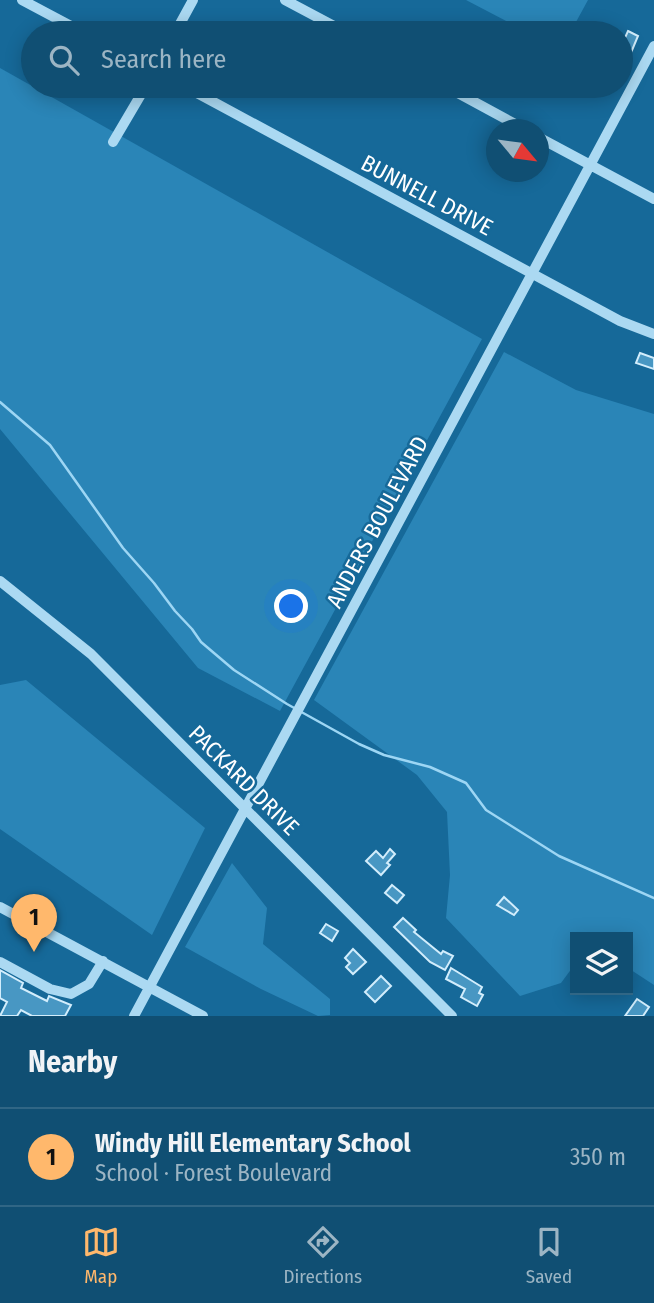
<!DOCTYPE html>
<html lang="en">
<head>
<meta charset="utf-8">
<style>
	body { margin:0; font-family:"Fira Sans Condensed",sans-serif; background:#195678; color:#f1f3f6 }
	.controls { position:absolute; right:21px; bottom:21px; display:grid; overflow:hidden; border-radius:0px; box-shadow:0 4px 18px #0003 }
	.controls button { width:63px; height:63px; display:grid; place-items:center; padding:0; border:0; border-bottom:2px solid #306685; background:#104f73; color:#f1f3f6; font:35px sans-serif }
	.compass { position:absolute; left:486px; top:119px; width:63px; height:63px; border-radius:50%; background:#104f73; box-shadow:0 4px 18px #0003; rotate:119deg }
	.you { position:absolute; left:292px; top:607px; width:24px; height:24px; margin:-18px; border:5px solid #fff; border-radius:50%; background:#1a73e8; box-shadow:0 0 0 10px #1a73e833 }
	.badge { display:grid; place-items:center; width:46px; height:46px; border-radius:50%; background:#ffb86c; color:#111; font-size:23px; font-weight:700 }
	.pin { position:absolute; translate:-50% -58px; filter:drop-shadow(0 2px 4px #0008) }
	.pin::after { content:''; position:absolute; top:37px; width:24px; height:21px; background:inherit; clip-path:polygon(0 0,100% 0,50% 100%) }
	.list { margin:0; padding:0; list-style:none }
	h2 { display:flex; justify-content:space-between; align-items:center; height:91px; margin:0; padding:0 28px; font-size:30px }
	h2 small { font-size:23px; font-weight:400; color:#9cb5c4 }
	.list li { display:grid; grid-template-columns:46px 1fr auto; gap:21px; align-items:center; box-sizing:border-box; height:98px; padding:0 28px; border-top:2px solid #306685 }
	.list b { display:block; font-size:26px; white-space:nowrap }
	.list p { margin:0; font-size:23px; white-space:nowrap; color:#9cb5c4 }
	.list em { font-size:23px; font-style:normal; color:#9cb5c4 }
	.icon { flex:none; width:38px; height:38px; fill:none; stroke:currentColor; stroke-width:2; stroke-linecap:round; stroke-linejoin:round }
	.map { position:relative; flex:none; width:654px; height:1016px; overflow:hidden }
	.search { position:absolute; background:#104f73; box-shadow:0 4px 18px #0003; left:21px; right:21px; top:21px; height:77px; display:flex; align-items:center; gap:18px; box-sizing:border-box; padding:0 24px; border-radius:38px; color:#9cb5c4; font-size:26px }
	.sheet { height:189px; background:#104f73 }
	nav { display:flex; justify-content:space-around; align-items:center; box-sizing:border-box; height:98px; border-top:2px solid #306685; background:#104f73; font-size:19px; color:#9cb5c4 }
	nav a { display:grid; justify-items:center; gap:4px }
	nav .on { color:#ffb86c }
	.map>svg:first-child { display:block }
	.green { fill:#2a85b7 }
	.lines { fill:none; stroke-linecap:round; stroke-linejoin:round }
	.stream { stroke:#9dd6f4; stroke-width:2.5 }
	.building { fill:#4897c3; stroke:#d2edfc; stroke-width:2 }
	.minor { stroke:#abd9f2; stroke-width:10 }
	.labels { text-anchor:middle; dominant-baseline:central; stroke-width:5; stroke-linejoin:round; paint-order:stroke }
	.street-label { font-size:23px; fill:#fff; stroke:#166999 }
</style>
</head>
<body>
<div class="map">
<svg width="654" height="1016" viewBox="0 0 654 1016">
	<rect width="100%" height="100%" fill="#166999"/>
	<path class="green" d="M 466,0 L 588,0 L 570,33 L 529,33 Z
		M 0,68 L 482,339 L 280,711 L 198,668 L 0,429 Z
		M 504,352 L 576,390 L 654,414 L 654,985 L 628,968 L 628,937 L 575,937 L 575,964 L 561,983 L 520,996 L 446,918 L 450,875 L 447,812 L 417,775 L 314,700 Z
		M 26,680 L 205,828 L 152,935 L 0,829 L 0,685 Z
		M 232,863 L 267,908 L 263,944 L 330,999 L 330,1015 L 318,1016 L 261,989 L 185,947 Z"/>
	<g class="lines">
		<path class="stream" d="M 0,402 L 50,445 L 123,548 L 154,583 L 175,611 L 192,629 L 201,642 L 234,670 L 287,704 L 359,744 L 384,755 L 430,767 L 466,783 L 486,810 L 559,856 L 654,898"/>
	</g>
	<path class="building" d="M 628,31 L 638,36 L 630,55 L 621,50 L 621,38 L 624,40 Z
		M 640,353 L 654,358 L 654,369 L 636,363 Z
		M 390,849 L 395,854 L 387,863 L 390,865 L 381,875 L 366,861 L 376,851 L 383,858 Z
		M 392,885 L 404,895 L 397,903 L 385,893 Z
		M 504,897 L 518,910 L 514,915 L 497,905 Z
		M 403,918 L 416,930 L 414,932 L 441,954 L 443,951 L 453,956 L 445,970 L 430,962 L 394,927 Z
		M 326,924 L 338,931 L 332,941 L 320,933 Z
		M 353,949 L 366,962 L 353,974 L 346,967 L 350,963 L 345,958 Z
		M 451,968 L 482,987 L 479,993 L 483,995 L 477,1006 L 461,997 L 465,989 L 446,979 Z
		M 0,970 L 23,983 L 21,988 L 47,1001 L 49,996 L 71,1005 L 65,1016 L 32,1016 L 21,1010 L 17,1016 L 0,1016 L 7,1002 L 0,998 Z
		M 381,976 L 391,986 L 375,1002 L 365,992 Z
		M 637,999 L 649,1007 L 643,1016 L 625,1016 Z"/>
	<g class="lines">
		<path class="minor" d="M 22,0 L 84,33
			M 285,0 L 347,33
			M 175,33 L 193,0
			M 184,86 L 620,321 L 654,334
			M 445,86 L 526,130
			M 538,137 L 654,199
			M 113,142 L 146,86
			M 0,581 L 91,654 L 452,1016
			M 0,907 L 203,1016
			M 0,962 L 50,989 L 71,994 L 89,984 L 103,961
			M 134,1016 L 654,46"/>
	</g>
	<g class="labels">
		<g class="street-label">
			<text transform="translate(427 195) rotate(28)">BUNNELL DRIVE</text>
			<text transform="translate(377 522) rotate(-62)">ANDERS BOULEVARD</text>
			<text transform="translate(244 780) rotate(45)">PACKARD DRIVE</text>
		</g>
	</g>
</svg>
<div class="controls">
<button><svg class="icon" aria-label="layers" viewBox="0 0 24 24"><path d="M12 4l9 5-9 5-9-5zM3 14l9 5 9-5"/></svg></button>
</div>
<svg class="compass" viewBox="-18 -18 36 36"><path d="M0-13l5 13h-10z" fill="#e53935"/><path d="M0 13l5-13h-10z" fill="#9cb5c4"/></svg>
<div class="you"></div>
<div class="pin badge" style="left:34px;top:952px">1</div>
<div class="search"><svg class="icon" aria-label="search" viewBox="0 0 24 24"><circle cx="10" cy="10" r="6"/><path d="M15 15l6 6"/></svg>Search here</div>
</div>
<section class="sheet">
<h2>Nearby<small></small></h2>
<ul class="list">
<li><span class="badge">1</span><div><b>Windy Hill Elementary School</b><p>School · Forest Boulevard</p></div><em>350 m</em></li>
</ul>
</section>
<nav>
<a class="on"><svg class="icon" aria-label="map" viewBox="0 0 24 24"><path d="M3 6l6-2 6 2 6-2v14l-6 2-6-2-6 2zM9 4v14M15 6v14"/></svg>Map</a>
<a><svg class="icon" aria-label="directions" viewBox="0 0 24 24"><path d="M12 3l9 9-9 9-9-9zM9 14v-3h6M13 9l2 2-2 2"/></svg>Directions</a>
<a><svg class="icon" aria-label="saved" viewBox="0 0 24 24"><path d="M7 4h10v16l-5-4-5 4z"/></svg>Saved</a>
</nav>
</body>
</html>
